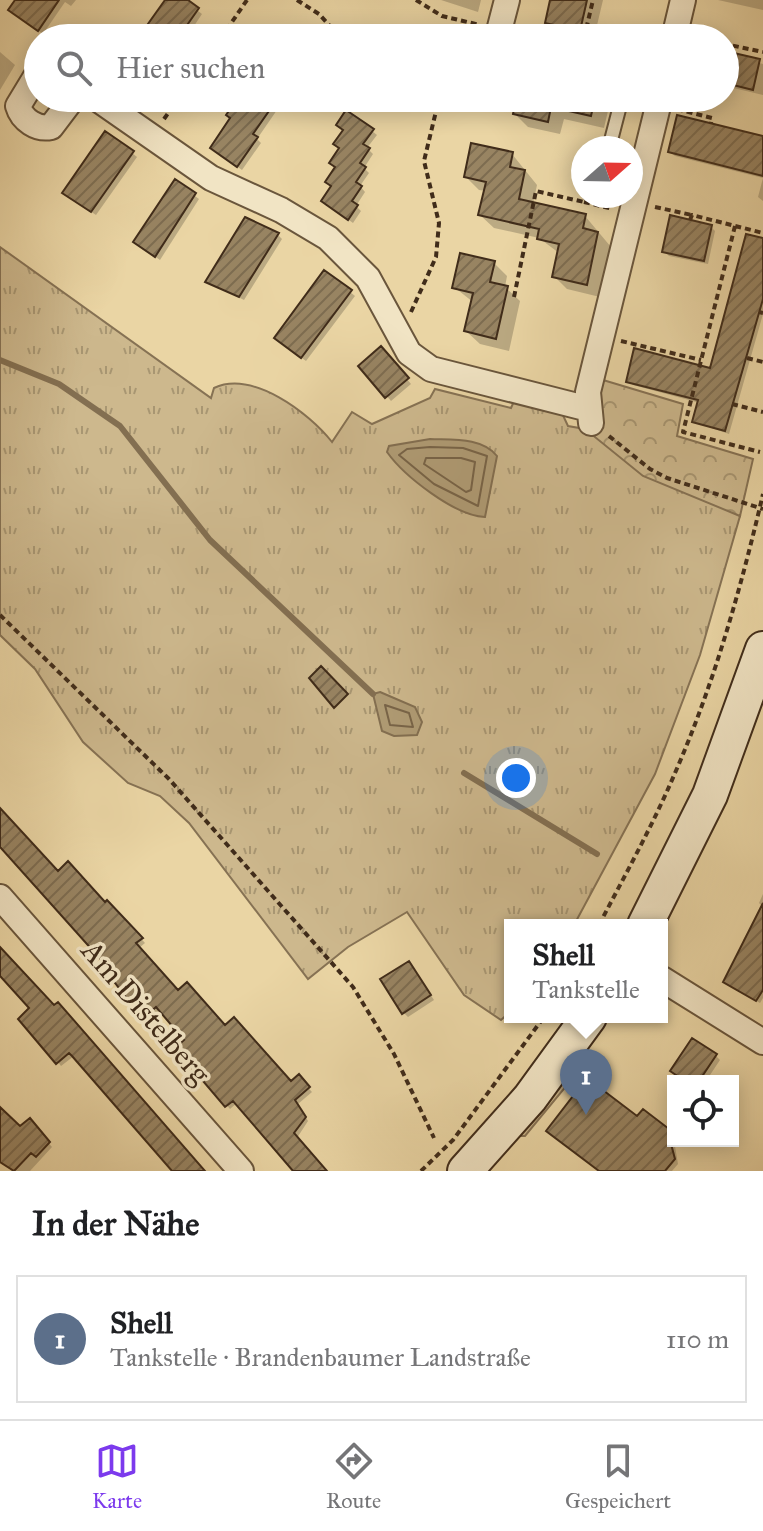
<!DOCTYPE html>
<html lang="de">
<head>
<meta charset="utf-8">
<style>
	body { margin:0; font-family:"IM FELL Great Primer",serif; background:#f2f2f2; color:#202124 }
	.controls { position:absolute; right:24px; bottom:24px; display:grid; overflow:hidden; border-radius:0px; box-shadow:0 4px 20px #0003 }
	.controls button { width:72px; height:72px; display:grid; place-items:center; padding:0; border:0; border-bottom:2px solid #e0e0e0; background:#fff; color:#202124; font:40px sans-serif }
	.compass { position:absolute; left:571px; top:136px; width:72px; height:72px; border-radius:50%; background:#fff; box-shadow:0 4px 20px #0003; rotate:70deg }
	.you { position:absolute; left:516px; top:778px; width:28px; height:28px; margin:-20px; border:6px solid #fff; border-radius:50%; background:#1a73e8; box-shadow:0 0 0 12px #1a73e833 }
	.badge { display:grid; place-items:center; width:52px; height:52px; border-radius:50%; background:#7c3aed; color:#fff; font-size:26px; font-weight:700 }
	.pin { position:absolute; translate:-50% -66px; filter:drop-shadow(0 2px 4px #0008) }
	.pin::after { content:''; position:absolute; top:42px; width:28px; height:24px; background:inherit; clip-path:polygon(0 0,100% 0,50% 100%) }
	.popup { position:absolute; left:504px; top:919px; width:164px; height:104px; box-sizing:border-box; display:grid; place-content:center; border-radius:0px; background:#fff; filter:drop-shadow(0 2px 6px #0005); font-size:26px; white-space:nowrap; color:#757577 }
	.popup b { font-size:30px; color:#202124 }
	.popup::after { content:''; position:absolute; left:50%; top:100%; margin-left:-16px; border:16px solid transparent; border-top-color:#fff }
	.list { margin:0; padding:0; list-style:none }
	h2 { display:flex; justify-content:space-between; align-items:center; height:104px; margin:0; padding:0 32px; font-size:34px }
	h2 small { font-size:26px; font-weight:400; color:#757577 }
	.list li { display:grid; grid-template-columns:52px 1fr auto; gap:24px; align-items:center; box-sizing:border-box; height:128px; margin:0 16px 16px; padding:0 16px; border:2px solid #e0e0e0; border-radius:0px }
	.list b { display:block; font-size:30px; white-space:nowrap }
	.list p { margin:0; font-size:26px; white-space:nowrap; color:#757577 }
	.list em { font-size:26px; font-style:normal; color:#757577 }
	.icon { flex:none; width:44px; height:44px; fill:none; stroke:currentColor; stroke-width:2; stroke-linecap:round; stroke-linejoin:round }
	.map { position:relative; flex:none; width:763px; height:1171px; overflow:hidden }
	.search { position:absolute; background:#fff; box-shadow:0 4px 20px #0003; left:24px; right:24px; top:24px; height:88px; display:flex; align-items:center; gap:20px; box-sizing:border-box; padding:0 28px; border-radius:44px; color:#757577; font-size:30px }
	.sheet { height:248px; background:#fff }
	nav { display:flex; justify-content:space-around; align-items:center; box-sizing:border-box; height:112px; border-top:2px solid #e0e0e0; background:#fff; font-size:22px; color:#757577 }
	nav a { display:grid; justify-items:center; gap:4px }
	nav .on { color:#7c3aed }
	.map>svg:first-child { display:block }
	.grass { fill:url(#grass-tufts); stroke:#867254; stroke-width:2 }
	.forest { fill:url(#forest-crowns); stroke:#867254; stroke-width:2 }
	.water { fill:#b09c75; stroke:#836f51; stroke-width:2 }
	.shadow { fill:#0003 }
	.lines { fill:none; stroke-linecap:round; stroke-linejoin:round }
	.shore { stroke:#786448; stroke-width:2 }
	.stream { stroke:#836f51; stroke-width:6 }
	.building { fill:url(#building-hatch); stroke:#402c1a; stroke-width:2 }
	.service-casing { stroke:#6a563c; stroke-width:16 }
	.minor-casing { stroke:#6a563c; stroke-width:28 }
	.secondary-casing { stroke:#402c1a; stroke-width:38 }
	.path { stroke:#402c1a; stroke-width:4; stroke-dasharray:6 4; stroke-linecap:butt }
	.service { stroke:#f1e4c4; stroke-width:12 }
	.minor { stroke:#f1e4c4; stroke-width:24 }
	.secondary { stroke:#f1e4c4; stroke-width:34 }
	.labels { text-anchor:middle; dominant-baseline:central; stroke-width:7; stroke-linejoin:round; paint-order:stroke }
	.street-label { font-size:30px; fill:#402c1a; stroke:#f1e4c4 }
</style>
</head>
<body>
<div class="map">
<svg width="763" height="1171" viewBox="0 0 763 1171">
	<defs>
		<pattern id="grass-tufts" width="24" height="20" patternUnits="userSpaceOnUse" patternTransform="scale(2)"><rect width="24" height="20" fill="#cdb88d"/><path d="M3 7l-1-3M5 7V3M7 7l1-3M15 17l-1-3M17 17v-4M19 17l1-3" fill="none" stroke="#a89672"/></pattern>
		<pattern id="forest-crowns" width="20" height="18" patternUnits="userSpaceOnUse" patternTransform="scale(2)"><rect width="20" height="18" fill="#cdb88d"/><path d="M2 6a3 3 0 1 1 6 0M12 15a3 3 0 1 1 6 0" fill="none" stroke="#a89672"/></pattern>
		<pattern id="building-hatch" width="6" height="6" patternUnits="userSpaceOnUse" patternTransform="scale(2)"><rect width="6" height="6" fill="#988462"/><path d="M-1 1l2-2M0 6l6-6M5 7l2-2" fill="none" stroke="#7d6c50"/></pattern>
	</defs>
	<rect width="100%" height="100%" fill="#ead5a4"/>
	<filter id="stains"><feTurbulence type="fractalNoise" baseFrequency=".0025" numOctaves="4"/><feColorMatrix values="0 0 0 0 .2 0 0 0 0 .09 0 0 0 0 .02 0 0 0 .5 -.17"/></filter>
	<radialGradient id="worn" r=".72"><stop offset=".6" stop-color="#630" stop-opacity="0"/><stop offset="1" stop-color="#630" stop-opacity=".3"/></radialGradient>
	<path class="grass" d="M 0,247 L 211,398 L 214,388 C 253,370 309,413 332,442 L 352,412 L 372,424 L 430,398 L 435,389 L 511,408 L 515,399 L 561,411 L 568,426 L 585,429 L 740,516 L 700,655 L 655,774 L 574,925 L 510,925 L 510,1012 L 501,1020 L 464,995 L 407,912 L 348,947 L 308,979 L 189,823 L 160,796 L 128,783 L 83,742 L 35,669 L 0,635 Z
		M 576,1063 L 577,1073 L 525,1136 L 518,1136 Z"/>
	<path class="forest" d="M 603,380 L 683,404 L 677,436 L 753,459 L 740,516 L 643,476 L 585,429 Z"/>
	<path class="water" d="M 430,439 C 452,440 482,437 497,456 L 485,517 C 455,516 404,476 387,452 L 389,446 Z
		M 380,692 L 415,707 L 422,722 L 417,735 L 394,736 L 382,731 L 373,694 Z"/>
	<path class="shadow" d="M 18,0 L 76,0 L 71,6 L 65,2 L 43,34 L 15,14 Z
		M 167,0 L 184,0 L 202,14 L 186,38 L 141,38 Z
		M 441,0 L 481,0 L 478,12 Z
		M 552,0 L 603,0 L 594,38 L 560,36 L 547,23 Z
		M 718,0 L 763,0 L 763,10 Z
		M 0,52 L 15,65 L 0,90 Z
		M 725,53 L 763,64 L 763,95 L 725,86 Z
		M 240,98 L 278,98 L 273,106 L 277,110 L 257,139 L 261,143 L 242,170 L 217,152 Z
		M 518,98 L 611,98 L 604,128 L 564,119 L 560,134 L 528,127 L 515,114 Z
		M 372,131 L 377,135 L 367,148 L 373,154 L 364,168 L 369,173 L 360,186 L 365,192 L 356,206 L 361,211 L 353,223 L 328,205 L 333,187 L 328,182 Z
		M 763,138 L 763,201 L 758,197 L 763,178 L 675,156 L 670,152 Z
		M 132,153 L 137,157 L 96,215 L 69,197 Z
		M 512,154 L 537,185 L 533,204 L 585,216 L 611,247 L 600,297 L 567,289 L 554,276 L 559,253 L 539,238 L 494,228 L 480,215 L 486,191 L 479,190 L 466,177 Z
		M 176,182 L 199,199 L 160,260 L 140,246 Z
		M 711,227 L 715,231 L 708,264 L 669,256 L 664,251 Z
		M 278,235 L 282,239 L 244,300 L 208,282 Z
		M 763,240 L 763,314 L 729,434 L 694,422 L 700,403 L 633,385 L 628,381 L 711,370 Z
		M 494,263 L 507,276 L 505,287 L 520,301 L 509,351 L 480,344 L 466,331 L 473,302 L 454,287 Z
		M 350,292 L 355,296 L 306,361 L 281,343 Z
		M 385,353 L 411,384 L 391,401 L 361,366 Z
		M 0,811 L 58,874 L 111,906 L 145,943 L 139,948 L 178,993 L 291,1083 L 302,1081 L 312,1092 L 298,1104 L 308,1121 L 297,1138 L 324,1171 L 295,1171 L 237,1103 L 230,1109 L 178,1048 L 187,1040 L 161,1009 L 151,1018 L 134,1003 L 115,972 L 0,842 Z
		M 763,894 L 763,998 L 760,1003 L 728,985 L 747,943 L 743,940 L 763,907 L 759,903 Z
		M 0,949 L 203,1171 L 175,1171 L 74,1056 L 61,1066 L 58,1062 L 32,1008 L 0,973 Z
		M 413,968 L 434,1000 L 408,1017 L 403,1012 Z
		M 716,1056 L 720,1060 L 706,1081 L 686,1081 Z
		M 0,1112 L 20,1129 L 29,1121 L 52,1147 L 30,1171 L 12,1171 L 0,1160 Z
		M 644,1112 L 673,1134 L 678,1164 L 672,1171 L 600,1171 Z"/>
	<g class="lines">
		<path class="shore" d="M 430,447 L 463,448 L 487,456 L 478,506 L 434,484 L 399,455 L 407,449 Z
			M 426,458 L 461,458 L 475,462 L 471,490 L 466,492 L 424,464 Z
			M 385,705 L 409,713 L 413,727 L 390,725 Z"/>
		<path class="stream" d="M 0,360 L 59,384 L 120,426 L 210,540 L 373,694
			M 464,773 L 597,854"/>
	</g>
	<path class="building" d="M 15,0 L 59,0 L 38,31 L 8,10 Z
		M 165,0 L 188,0 L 199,8 L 178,38 L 138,38 Z
		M 550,0 L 587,0 L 580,31 L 545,23 Z
		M 725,51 L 760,59 L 753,90 L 725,83 Z
		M 238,98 L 278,98 L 253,134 L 258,137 L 237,167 L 210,148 L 230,118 L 226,115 Z
		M 516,98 L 595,98 L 591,116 L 551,107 L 548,122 L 513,114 Z
		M 346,110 L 374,129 L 363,144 L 370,148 L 360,163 L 366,167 L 356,182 L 362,186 L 352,201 L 358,205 L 348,220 L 321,201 L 331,186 L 325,182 L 335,167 L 329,163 L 339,148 L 333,144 L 343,130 L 336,125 Z
		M 677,115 L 763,136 L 763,176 L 668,152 Z
		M 105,131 L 134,151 L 91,212 L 62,193 Z
		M 471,143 L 513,152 L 510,167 L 525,170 L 519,199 L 586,214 L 583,228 L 598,232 L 587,285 L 552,277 L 559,244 L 537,239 L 539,229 L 478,215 L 486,182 L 464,177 Z
		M 175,179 L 196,193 L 155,257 L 133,242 Z
		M 670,215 L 712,225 L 704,261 L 662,252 Z
		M 245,217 L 279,233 L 239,297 L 205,282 Z
		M 746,234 L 763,238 L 763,299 L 725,431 L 692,422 L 698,400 L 626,382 L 634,348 L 710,368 Z
		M 460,253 L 495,261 L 490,282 L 508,286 L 496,339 L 464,331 L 473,293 L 452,288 Z
		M 324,270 L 352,290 L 301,358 L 274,338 Z
		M 381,346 L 409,378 L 385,398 L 358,366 Z
		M 321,666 L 348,694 L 334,708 L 309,678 Z
		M 0,808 L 58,871 L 68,861 L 105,902 L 107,900 L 143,938 L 136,943 L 178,990 L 187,982 L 225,1025 L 234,1017 L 291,1081 L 299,1074 L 310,1087 L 295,1100 L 306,1117 L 294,1133 L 327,1171 L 293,1171 L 233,1101 L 225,1107 L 175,1048 L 184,1040 L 156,1007 L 146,1016 L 132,1005 L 109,975 L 112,972 L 0,847 Z
		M 763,903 L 763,990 L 756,1001 L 723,982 Z
		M 0,947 L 54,1005 L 58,1002 L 205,1171 L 172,1171 L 72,1056 L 69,1053 L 56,1064 L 18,1019 L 29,1008 L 0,976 Z
		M 409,961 L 431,995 L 402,1014 L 380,979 Z
		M 692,1038 L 717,1054 L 699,1081 L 685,1081 L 670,1071 Z
		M 587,1078 L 637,1116 L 643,1109 L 673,1132 L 670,1140 L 675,1159 L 665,1171 L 599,1171 L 546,1131 Z
		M 0,1107 L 20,1126 L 30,1118 L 50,1142 L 36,1157 L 31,1153 L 14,1171 L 0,1162 Z"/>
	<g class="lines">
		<g class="service-casing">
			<path id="service" d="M 609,148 L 622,98"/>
		</g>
		<g class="minor-casing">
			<path id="minor" d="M 500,27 L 507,0
				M 674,38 L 683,0
				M 38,73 L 18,106 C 22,120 37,130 51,127 L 73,98
				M 96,98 L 211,178 L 281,210 L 328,238 L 368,278 L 409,353 L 431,369 L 589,409
				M 591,423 L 588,392 L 660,98
				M 0,897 L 241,1171
				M 662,979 L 763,1042"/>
		</g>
		<g class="secondary-casing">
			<path id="secondary" d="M 645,925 L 710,795 L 763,649
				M 465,1171 L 530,1098 L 589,1017"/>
		</g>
		<path class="path" d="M 297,0 L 319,14 L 341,38
			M 416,0 L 442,16 L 480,25
			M 221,38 L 247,0
			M 584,38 L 593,0
			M 729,52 L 730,45 L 763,52
			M 431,98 L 438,103
			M 439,103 L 460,98
			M 677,109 L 712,118 L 711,123
			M 164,119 L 179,98
			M 584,202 L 613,209
			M 655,207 L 692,215
			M 690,220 L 692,215 L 763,233
			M 735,226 L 683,432 L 760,452
			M 514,297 L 536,191 L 584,202 L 586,196
			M 411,312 L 436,257 L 439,223 L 424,161 L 438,103
			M 759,312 L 763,313
			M 621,341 L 701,360
			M 747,358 L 763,362
			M 732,404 L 763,412
			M 609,436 L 650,469 L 667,478 L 763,509
			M 0,615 L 169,779 L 353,987 L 394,1054 L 434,1138
			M 599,925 C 625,875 653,825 675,773 C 714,684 741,588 763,494
			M 421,1171 L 453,1140 L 544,1017"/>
		<use href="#service" class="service"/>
		<use href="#minor" class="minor"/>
		<use href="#secondary" class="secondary"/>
	</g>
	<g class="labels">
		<g class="street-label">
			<text transform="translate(146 1012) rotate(49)">Am Distelberg</text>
		</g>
	</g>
	<rect width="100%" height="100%" filter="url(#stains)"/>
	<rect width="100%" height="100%" fill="url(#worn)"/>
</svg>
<div class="controls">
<button><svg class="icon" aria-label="locate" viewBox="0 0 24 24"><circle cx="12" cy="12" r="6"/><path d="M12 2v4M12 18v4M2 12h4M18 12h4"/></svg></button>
</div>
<svg class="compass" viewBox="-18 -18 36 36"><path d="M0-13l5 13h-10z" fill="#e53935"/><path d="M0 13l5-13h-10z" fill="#757577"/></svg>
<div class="you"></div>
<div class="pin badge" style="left:586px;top:1115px;background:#5c6f8a">1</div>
<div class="popup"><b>Shell</b>Tankstelle</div>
<div class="search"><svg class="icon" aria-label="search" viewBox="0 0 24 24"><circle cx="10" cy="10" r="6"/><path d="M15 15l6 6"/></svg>Hier suchen</div>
</div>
<section class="sheet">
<h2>In der Nähe<small></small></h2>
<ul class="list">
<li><span class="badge" style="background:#5c6f8a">1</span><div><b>Shell</b><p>Tankstelle · Brandenbaumer Landstraße</p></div><em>110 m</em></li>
</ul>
</section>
<nav>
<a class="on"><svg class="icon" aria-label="map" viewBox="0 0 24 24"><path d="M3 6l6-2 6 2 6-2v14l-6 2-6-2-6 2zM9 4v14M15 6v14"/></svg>Karte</a>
<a><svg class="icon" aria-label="directions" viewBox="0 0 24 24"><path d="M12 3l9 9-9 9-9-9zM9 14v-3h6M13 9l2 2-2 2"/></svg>Route</a>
<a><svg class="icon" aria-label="saved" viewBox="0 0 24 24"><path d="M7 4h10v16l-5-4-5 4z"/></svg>Gespeichert</a>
</nav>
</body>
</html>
